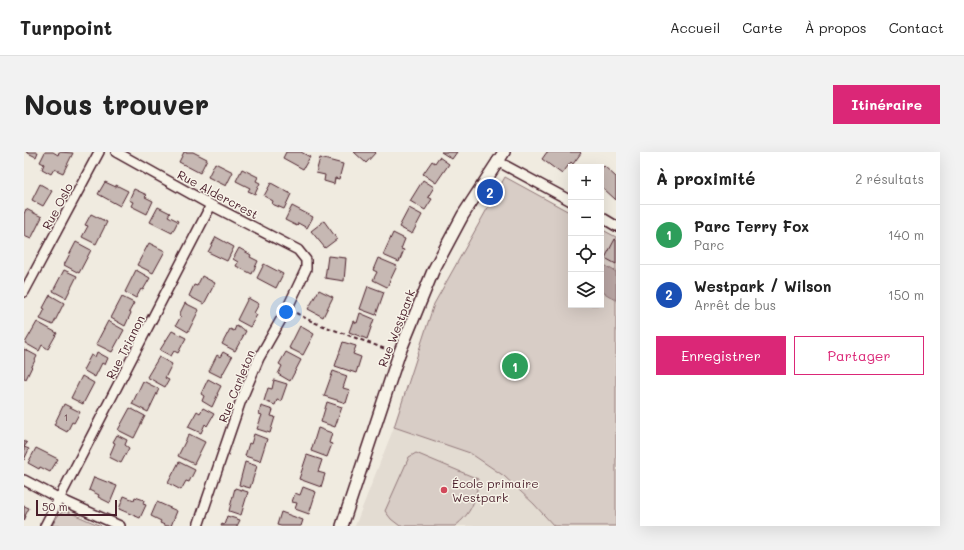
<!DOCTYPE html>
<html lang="fr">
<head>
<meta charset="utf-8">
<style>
	body { margin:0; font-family:Mali,sans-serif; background:#f2f2f2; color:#222 }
	.controls { position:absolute; right:12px; top:12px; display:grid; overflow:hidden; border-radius:0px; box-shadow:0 4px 16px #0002 }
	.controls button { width:36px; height:36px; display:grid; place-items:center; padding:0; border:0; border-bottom:1px solid #e0e0e0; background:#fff; color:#222; font:20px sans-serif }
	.scale { position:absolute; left:12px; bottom:10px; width:81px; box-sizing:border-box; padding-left:4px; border:2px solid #4a1f2b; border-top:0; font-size:11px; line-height:14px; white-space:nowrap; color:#4a1f2b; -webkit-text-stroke:3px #f7f3e8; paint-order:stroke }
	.you { position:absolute; left:262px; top:160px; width:14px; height:14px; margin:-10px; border:3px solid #fff; border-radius:50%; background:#1a73e8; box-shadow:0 0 0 6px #1a73e833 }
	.badge { display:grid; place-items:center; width:26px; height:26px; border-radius:50%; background:#db2777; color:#fff; font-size:13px; font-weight:700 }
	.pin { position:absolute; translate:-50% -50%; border:2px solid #fff; box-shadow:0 1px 4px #0006 }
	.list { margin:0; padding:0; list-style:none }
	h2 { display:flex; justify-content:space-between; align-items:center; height:52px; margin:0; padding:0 16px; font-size:17px }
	h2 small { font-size:13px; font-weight:400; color:#767676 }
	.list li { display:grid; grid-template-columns:26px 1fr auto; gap:12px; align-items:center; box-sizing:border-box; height:60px; padding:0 16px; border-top:1px solid #e0e0e0 }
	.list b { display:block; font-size:15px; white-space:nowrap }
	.list p { margin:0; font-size:13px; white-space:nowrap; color:#767676 }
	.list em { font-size:13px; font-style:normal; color:#767676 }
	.actions { display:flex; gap:8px; padding:12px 16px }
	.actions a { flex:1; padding:9px 0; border:1px solid #db2777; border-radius:0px; text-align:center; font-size:14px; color:#db2777 }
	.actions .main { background:#db2777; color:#fff }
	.icon { flex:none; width:22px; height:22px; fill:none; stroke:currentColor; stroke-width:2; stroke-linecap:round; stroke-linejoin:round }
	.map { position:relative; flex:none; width:592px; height:374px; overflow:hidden; border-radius:0px }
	header { display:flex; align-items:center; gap:24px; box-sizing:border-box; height:56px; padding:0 20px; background:#fff; border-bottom:1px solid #e0e0e0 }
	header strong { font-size:19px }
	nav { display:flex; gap:22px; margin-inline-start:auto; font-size:14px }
	.intro { display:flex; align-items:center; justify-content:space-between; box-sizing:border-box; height:96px; padding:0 24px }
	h1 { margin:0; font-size:28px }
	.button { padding:10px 18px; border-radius:0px; background:#db2777; color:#fff; font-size:14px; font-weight:700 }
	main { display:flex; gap:24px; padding:0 24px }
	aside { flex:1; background:#fff; border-radius:0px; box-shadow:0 4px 16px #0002 }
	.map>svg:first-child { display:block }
	.built { fill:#e3dcd2 }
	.green { fill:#d8cdc6; stroke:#917678 }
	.water { fill:#b7a4a2; stroke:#8b6f72 }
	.building { fill:#c6b8b3; stroke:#4a1f2b }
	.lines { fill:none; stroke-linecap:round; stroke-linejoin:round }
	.minor-casing { stroke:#4a1f2b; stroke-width:12 }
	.tertiary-casing { stroke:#4a1f2b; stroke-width:14 }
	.path { stroke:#4a1f2b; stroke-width:2; stroke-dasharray:4 3; stroke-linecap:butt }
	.minor { stroke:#f7f3e8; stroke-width:9 }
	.tertiary { stroke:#f7f3e8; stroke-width:11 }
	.poi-dot { fill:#d1495b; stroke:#f7f3e8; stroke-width:1.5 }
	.labels { text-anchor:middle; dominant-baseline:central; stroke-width:3; stroke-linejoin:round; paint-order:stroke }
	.number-label { font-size:10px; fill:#69454d }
	.street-label { font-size:12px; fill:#4a1f2b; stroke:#f7f3e8 }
	.poi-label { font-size:12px; fill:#4a1f2b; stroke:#f7f3e8; text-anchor:start }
</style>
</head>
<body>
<header>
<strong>Turnpoint</strong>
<nav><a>Accueil</a><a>Carte</a><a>À propos</a><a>Contact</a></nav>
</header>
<div class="intro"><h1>Nous trouver</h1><a class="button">Itinéraire</a></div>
<main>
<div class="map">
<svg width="592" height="374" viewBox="0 0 592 374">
	<rect width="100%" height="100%" fill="#f0ebe0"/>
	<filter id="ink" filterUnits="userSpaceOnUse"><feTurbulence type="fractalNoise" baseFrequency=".025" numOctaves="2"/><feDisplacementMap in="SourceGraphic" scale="8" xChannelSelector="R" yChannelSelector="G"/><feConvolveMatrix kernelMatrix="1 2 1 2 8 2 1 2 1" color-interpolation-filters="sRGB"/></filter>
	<g filter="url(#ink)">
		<path class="built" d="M 370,275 L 446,301 L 480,323 L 510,352 L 530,374 L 331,374 Z"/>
		<path class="green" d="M 481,25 L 547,61 L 547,153 L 577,153 L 577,77 L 592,85 L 592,374 L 530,374 L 510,352 L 480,324 L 446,301 L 370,275 L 410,152 Z
			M 392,301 L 454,327 C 453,347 447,362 431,374 L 376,374 L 367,367 L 361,359 L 385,305 Z
			M 42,359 L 77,374 L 28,374 C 32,367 34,361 42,359 Z"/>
		<path class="water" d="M 577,111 L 592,120 L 592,148 L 577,139 Z"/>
		<path class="building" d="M 2,0 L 14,0 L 12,5 Z
			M 21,0 L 29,0 L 34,3 L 35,0 L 49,1 L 39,21 L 30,17 L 27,22 L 18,17 L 20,12 L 16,10 Z
			M 160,0 L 169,0 L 183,7 L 176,21 L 155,10 Z
			M 262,0 L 277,0 L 286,5 L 279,17 L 259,6 Z
			M 330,0 L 352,0 L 342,11 Z
			M 417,0 L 433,0 L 428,7 Z
			M 523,0 L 556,0 L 557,1 L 549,12 L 547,10 L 538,22 L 518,7 Z
			M 415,5 L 425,12 L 412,31 L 399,22 L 408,9 L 411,11 Z
			M 296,6 L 319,12 L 315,27 L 311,26 L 310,32 L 300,29 L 301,23 L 292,21 Z
			M 191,11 L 209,20 L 202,34 L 184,25 Z
			M 580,14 L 592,25 L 592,48 L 579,36 L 577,38 L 577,17 Z
			M 218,17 L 234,25 L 232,29 L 236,31 L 231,42 L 224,39 L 226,36 L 212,29 Z
			M 399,28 L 410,35 L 404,45 L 408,47 L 401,58 L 386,49 Z
			M 81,30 L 92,35 L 92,33 L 104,39 L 96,54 L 74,42 Z
			M 247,31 L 267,42 L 260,57 L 248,52 L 249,49 L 240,44 Z
			M 16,32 L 28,39 L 19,54 L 8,48 Z
			M 110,37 L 123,43 L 121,45 L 129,49 L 123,62 L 107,54 L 109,50 L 105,48 Z
			M 268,54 L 289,65 L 283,76 L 274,71 L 273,74 L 261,68 Z
			M 134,55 L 146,61 L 144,64 L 154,69 L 148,81 L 126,70 Z
			M 385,56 L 398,63 L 388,82 L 375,75 Z
			M 2,57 L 18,65 L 7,87 L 0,84 L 0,62 Z
			M 67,62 L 83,70 L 72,92 L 58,85 L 64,74 L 61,73 Z
			M 300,69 L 313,87 L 301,96 L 287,79 Z
			M 369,81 L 381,87 L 377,97 L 380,98 L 375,110 L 359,103 Z
			M 192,85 L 210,95 L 203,109 L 184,100 Z
			M 591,87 L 592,88 L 592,112 L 581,106 Z
			M 52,90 L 67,98 L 55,121 L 40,113 Z
			M 125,91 L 141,99 L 129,121 L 113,113 Z
			M 215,96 L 227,103 L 226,105 L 234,109 L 228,122 L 212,114 L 214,110 L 209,107 Z
			M 304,104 L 322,106 L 320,129 L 301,126 Z
			M 354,106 L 373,114 L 363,135 L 349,128 L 353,120 L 349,118 Z
			M 240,112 L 259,122 L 252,136 L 233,126 Z
			M 40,118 L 53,124 L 42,146 L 29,139 Z
			M 112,118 L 126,126 L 119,138 L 117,137 L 112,146 L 101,140 Z
			M 178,124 L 191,131 L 180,152 L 165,144 L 170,133 L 173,134 Z
			M 344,134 L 360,140 L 352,163 L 336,157 Z
			M 295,138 L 309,145 L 299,165 L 284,157 Z
			M 26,143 L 40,151 L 29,173 L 16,167 L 21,157 L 19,156 Z
			M 98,145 L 110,151 L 105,160 L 107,161 L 101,174 L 87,166 Z
			M 224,146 L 235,152 L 230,161 L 233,163 L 226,175 L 213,168 Z
			M 161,151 L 175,158 L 164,180 L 152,173 L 157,164 L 155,163 Z
			M 336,161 L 350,167 L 343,187 L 325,180 L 329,169 L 333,171 Z
			M 84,169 L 100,178 L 88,200 L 72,192 Z
			M 13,170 L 33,181 L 24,197 L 18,193 L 15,199 L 1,191 Z
			M 212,174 L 222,179 L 211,199 L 198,192 L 206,177 L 210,179 Z
			M 276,174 L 290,182 L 279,203 L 265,196 Z
			M 148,179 L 162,186 L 154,201 L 150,199 L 147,204 L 136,198 Z
			M 319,190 L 332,194 L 329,202 L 337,205 L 332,221 L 311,214 Z
			M 0,197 L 13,204 L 2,227 L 0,226 Z
			M 73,200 L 84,206 L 81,213 L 78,211 L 71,225 L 59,218 L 67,203 L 71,205 Z
			M 199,200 L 208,205 L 197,225 L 185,219 L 193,203 L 196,205 Z
			M 262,200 L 277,208 L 266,229 L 254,222 L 258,214 L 255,212 Z
			M 135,205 L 148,212 L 141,226 L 145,228 L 141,235 L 123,225 Z
			M 309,219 L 323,224 L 319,236 L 326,238 L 322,251 L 300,244 Z
			M 58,224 L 70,231 L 59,252 L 47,246 Z
			M 184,227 L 197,234 L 193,242 L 194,242 L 188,255 L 178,249 L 180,244 L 177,242 Z
			M 250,228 L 263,232 L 257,249 L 253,248 L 251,253 L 240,249 L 244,236 L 248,237 Z
			M 119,229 L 135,237 L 124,260 L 108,252 Z
			M 303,250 L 318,255 L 311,275 L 297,270 Z
			M 40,252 L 56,260 L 50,271 L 48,270 L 43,280 L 30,273 Z
			M 237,254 L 249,258 L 247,264 L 251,265 L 246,281 L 233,277 L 238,263 L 235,262 Z
			M 106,256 L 121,264 L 110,286 L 94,278 Z
			M 179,256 L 190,262 L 183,274 L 181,272 L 177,281 L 164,275 L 173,259 L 176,261 Z
			M 294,276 L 308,281 L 305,291 L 308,292 L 303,305 L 287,299 Z
			M 165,282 L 181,290 L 170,312 L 154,304 Z
			M 230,282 L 243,287 L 236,309 L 221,304 L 225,291 L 227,292 Z
			M 93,283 L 103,288 L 101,293 L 105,296 L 97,311 L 85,305 L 91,291 L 89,290 Z
			M 0,289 L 3,291 L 0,295 L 5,297 L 0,308 Z
			M 12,296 L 34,307 L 26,320 L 16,315 L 15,317 L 4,311 Z
			M 283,303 L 298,308 L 294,320 L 301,322 L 297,335 L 275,327 Z
			M 155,310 L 171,318 L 165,330 L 162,329 L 157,338 L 144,331 Z
			M 221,310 L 233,314 L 226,336 L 215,333 Z
			M 70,325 L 93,334 L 86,351 L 74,345 L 75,343 L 65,338 Z
			M 279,335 L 292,340 L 285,362 L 271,357 L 273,351 L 268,350 L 271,341 L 276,343 Z
			M 211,336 L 224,340 L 217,363 L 205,359 Z
			M 100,344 L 110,348 L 111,345 L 120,348 L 119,352 L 122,353 L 116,366 L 95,357 Z
			M 133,350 L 153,359 L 147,374 L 143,374 L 136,371 L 137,369 L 127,364 Z
			M 0,354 L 5,356 L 1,364 L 2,364 L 0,369 Z
			M 257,360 L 279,368 L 277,374 L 257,374 L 253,373 Z
			M 203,364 L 216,368 L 213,374 L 197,374 L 198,372 L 200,373 Z"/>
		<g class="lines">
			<g class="minor-casing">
				<path id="minor" d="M 92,0 L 187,53 L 274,98 L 282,108 L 282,117 L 263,157 L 235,206 L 216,251 L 174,374
					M 473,9 L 547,49
					M 577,65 L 592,74
					M 0,140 L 75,0
					M 0,328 L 36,347 L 96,374
					M 21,374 L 187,53"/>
			</g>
			<g class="tertiary-casing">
				<path id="tertiary" d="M 318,374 L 375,202 L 409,119 L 439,63 L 480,0"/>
			</g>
			<path class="path" d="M 272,161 L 289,170 L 364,198"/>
			<use href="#minor" class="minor"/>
			<use href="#tertiary" class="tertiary"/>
		</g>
	</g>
	<circle class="poi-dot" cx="420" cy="338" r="4"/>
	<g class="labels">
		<g class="number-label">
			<text x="42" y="265">1</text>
		</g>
		<g class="street-label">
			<text transform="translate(194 42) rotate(28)">Rue Aldercrest</text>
			<text transform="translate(33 54) rotate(-62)">Rue Oslo</text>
			<text transform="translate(372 176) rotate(-69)">Rue Westpark</text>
			<text transform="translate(101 195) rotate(-63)">Rue Trianon</text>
			<text transform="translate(212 234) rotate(-68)">Rue Carleton</text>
		</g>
		<g class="poi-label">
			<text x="428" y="331">École primaire<tspan x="428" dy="14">Westpark</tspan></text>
		</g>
	</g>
</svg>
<div class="controls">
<button>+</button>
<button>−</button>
<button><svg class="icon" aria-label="locate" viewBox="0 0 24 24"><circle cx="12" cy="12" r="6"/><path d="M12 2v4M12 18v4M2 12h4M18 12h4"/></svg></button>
<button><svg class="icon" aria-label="layers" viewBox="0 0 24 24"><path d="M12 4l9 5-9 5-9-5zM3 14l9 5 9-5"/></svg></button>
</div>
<div class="scale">50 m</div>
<div class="you"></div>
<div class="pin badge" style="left:491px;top:214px;background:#2e9e5b">1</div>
<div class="pin badge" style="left:466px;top:40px;background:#1a4fb4">2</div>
</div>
<aside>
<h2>À proximité<small>2 résultats</small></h2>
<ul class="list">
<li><span class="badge" style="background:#2e9e5b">1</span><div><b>Parc Terry Fox</b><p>Parc</p></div><em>140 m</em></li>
<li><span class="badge" style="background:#1a4fb4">2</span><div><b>Westpark / Wilson</b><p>Arrêt de bus</p></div><em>150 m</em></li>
</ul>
<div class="actions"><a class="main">Enregistrer</a><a>Partager</a></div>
</aside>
</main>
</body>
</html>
